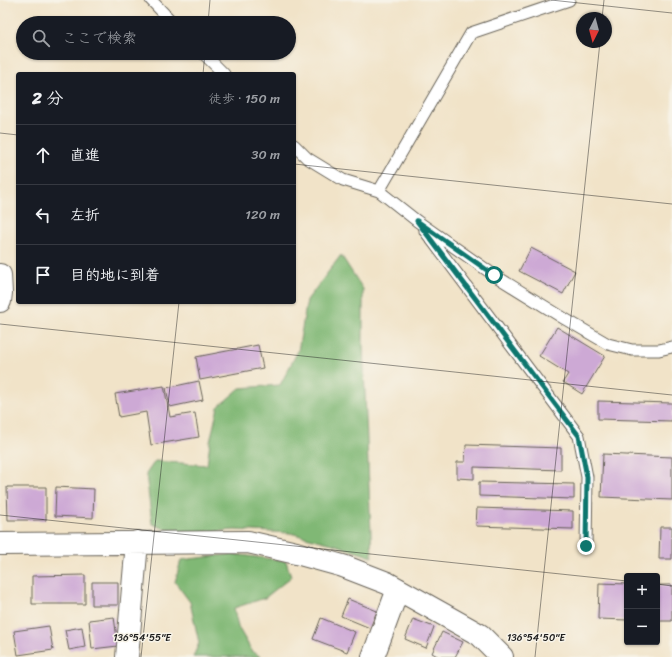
<!DOCTYPE html>
<html lang="ja">
<head>
<meta charset="utf-8">
<style>
	body { margin:0; font-family:Sriracha,"Klee One",sans-serif; background:#242831; color:#f1f3f6 }
	.controls { position:absolute; right:12px; bottom:12px; display:grid; overflow:hidden; border-radius:4px; box-shadow:0 1px 3px #0004 }
	.controls button { width:36px; height:36px; display:grid; place-items:center; padding:0; border:0; border-bottom:1px solid #363941; background:#171b24; color:#f1f3f6; font:20px sans-serif }
	.compass { position:absolute; left:576px; top:12px; width:36px; height:36px; border-radius:50%; background:#171b24; box-shadow:0 1px 3px #0004; rotate:186deg }
	.stop { position:absolute; width:12px; height:12px; margin:-9px; border:3px solid #0f766e; border-radius:50%; background:#fff }
	.stop.end { background:#0f766e; border-color:#fff; box-shadow:0 1px 4px #0008 }
	.list { margin:0; padding:0; list-style:none }
	h2 { display:flex; justify-content:space-between; align-items:center; height:52px; margin:0; padding:0 16px; font-size:17px }
	h2 small { font-size:13px; font-weight:400; color:#9ea1a6 }
	.list li { display:grid; grid-template-columns:26px 1fr auto; gap:12px; align-items:center; box-sizing:border-box; height:60px; padding:0 16px; border-top:1px solid #363941 }
	.list b { display:block; font-size:15px; white-space:nowrap }
	.list em { font-size:13px; font-style:normal; color:#9ea1a6 }
	.icon { flex:none; width:22px; height:22px; fill:none; stroke:currentColor; stroke-width:2; stroke-linecap:round; stroke-linejoin:round }
	.map { position:relative; flex:none; width:672px; height:657px; overflow:hidden }
	.search { position:absolute; background:#171b24; box-shadow:0 1px 3px #0004; left:16px; top:16px; width:280px; height:44px; display:flex; align-items:center; gap:10px; box-sizing:border-box; padding:0 14px; border-radius:22px; color:#9ea1a6; font-size:15px }
	.panel { position:absolute; background:#171b24; box-shadow:0 1px 3px #0004; left:16px; top:72px; width:280px; height:232px; border-radius:4px }
	.map>svg:first-child { display:block }
	.forest { fill:#80b875; stroke:#4e6a48 }
	.building { fill:#cda9d5 }
	.lines { fill:none; stroke-linecap:round; stroke-linejoin:round }
	.service-casing { stroke:#676258; stroke-width:13 }
	.minor-casing { stroke:#676258; stroke-width:24 }
	.service { stroke:#fff; stroke-width:11 }
	.minor { stroke:#fff; stroke-width:22 }
	.route { stroke:#0f766e; stroke-width:5 }
	.ticks { fill:none; stroke:#1c1c1c; stroke-width:1; stroke-opacity:0.45 }
	.ticks-label { font-size:10px; text-anchor:middle; fill:#1c1c1c; stroke:#f7f3e8; stroke-width:3; stroke-linejoin:round; paint-order:stroke }
</style>
</head>
<body>
<div class="map">
<svg width="672" height="657" viewBox="0 0 672 657">
	<rect width="100%" height="100%" fill="#f7f3e8"/>
	<filter id="ink" filterUnits="userSpaceOnUse"><feTurbulence type="fractalNoise" baseFrequency=".025" numOctaves="2"/><feDisplacementMap in="SourceGraphic" scale="8" xChannelSelector="R" yChannelSelector="G"/><feConvolveMatrix kernelMatrix="1 2 1 2 8 2 1 2 1" color-interpolation-filters="sRGB"/></filter>
	<filter id="wash" filterUnits="userSpaceOnUse"><feTurbulence type="fractalNoise" baseFrequency=".012" numOctaves="4" result="noise"/><feDisplacementMap in="SourceGraphic" scale="16" xChannelSelector="R" yChannelSelector="G"/><feGaussianBlur stdDeviation="0.9" result="paint"/><feColorMatrix in="noise" values="0 0 0 0 0 0 0 0 0 0 0 0 0 0 0 0 0 1.4 0 .05"/><feComposite in="paint" operator="in"/></filter>
	<g filter="url(#wash)">
		<rect width="100%" height="100%" fill="#f1e3c8"/>
		<path class="forest" d="M 341,255 L 363,289 L 363,345 L 372,557 L 333,544 L 290,533 L 235,530 L 179,534 L 152,524 L 146,474 L 155,461 L 207,465 L 210,442 L 218,407 L 240,388 L 280,385 L 298,351 L 307,300 Z
			M 233,554 L 286,561 L 291,577 L 265,598 L 234,608 L 238,627 L 252,651 L 261,657 L 193,657 L 199,643 L 190,602 L 175,582 L 181,560 Z"/>
		<g id="blocks">
			<path class="building" d="M 531,248 L 575,271 L 563,294 L 519,271 Z
				M 557,327 L 605,356 L 582,394 L 563,382 L 568,374 L 539,356 Z
				M 258,345 L 263,368 L 200,380 L 196,357 Z
				M 199,381 L 203,400 L 170,407 L 166,388 Z
				M 164,386 L 170,417 L 195,413 L 199,437 L 151,445 L 146,412 L 119,417 L 115,394 Z
				M 598,401 L 672,403 L 672,421 L 598,419 Z
				M 466,445 L 561,448 L 561,470 L 474,467 L 474,479 L 457,478 L 457,462 L 465,462 Z
				M 603,454 L 672,457 L 672,500 L 601,497 Z
				M 479,482 L 574,484 L 574,499 L 479,496 Z
				M 7,487 L 46,487 L 46,520 L 8,520 Z
				M 56,487 L 94,489 L 93,518 L 55,516 Z
				M 477,508 L 573,511 L 573,529 L 476,526 Z
				M 660,527 L 672,527 L 672,559 L 659,559 Z
				M 85,575 L 85,604 L 32,604 L 32,576 Z
				M 92,582 L 118,582 L 118,605 L 92,605 Z
				M 599,583 L 627,584 L 627,620 L 598,619 Z
				M 657,585 L 672,585 L 672,621 L 657,621 Z
				M 348,599 L 377,611 L 370,628 L 341,616 Z
				M 114,617 L 118,646 L 92,649 L 89,620 Z
				M 321,618 L 355,632 L 347,652 L 313,639 Z
				M 413,619 L 434,627 L 426,648 L 405,639 Z
				M 49,626 L 53,650 L 18,655 L 14,631 Z
				M 82,627 L 85,647 L 69,650 L 65,630 Z
				M 442,632 L 463,642 L 455,657 L 439,657 L 432,653 Z"/>
		</g>
	</g>
	<g filter="url(#ink)">
		<use href="#blocks" fill-opacity="0" stroke="#676258" stroke-width="1"/>
		<g class="lines">
			<g class="service-casing">
				<path id="service" d="M 151,0 L 173,23
					M 203,53 L 224,74
					M 294,145 L 307,158 L 343,180 L 379,191 L 417,221 L 494,275 L 565,319 L 608,344 L 632,350 L 659,350 L 672,347
					M 379,191 L 471,33 L 569,0
					M 425,231 L 579,436 L 587,477 L 586,546"/>
			</g>
			<g class="minor-casing">
				<path id="minor" d="M 0,275 L 1,293 L 0,301
					M 0,544 L 248,542 L 296,553 L 343,566 L 387,583 L 480,635 L 502,657
					M 127,657 L 137,542
					M 373,657 L 398,589"/>
			</g>
			<use href="#service" class="service"/>
			<use href="#minor" class="minor"/>
		</g>
	</g>
	<g class="lines" filter="url(#ink)">
		<path class="route" d="M 494,275 L 417,221 L 579,436 L 587,477 L 586,546"/>
	</g>
	<path class="ticks" d="M 551,0 L 672,13M 602,18 L 604,0M 208,23 L 210,0M 203,74 L 205,53M 0,133 L 18,135M 294,164 L 672,204M 0,324 L 672,395M 0,515 L 627,581M 657,584 L 672,586M 141,657 L 179,302M 535,657 L 600,42"/>
	<g class="ticks-label">
		<text x="142" y="641">136°54'55"E</text>
		<text x="536" y="641">136°54'50"E</text>
	</g>
</svg>
<div class="controls">
<button>+</button>
<button>−</button>
</div>
<svg class="compass" viewBox="-18 -18 36 36"><path d="M0-13l5 13h-10z" fill="#e53935"/><path d="M0 13l5-13h-10z" fill="#9ea1a6"/></svg>
<div class="stop" style="left:494px;top:275px"></div>
<div class="stop end" style="left:586px;top:546px"></div>
<div class="search"><svg class="icon" aria-label="search" viewBox="0 0 24 24"><circle cx="10" cy="10" r="6"/><path d="M15 15l6 6"/></svg>ここで検索</div>
<section class="panel">
<h2>2 分<small>徒歩 · 150 m</small></h2>
<ul class="list">
<li><svg class="icon" aria-label="ahead" viewBox="0 0 24 24"><path d="M12 20V5M6 11l6-6 6 6"/></svg><div><b>直進</b></div><em>30 m</em></li>
<li><svg class="icon" aria-label="left" viewBox="0 0 24 24"><path d="M17 20v-9H6M10 6l-5 5 5 5"/></svg><div><b>左折</b></div><em>120 m</em></li>
<li><svg class="icon" aria-label="arrive" viewBox="0 0 24 24"><path d="M6 21V4h12l-3 4 3 4H6"/></svg><div><b>目的地に到着</b></div></li>
</ul>
</section>
</div>
</body>
</html>
